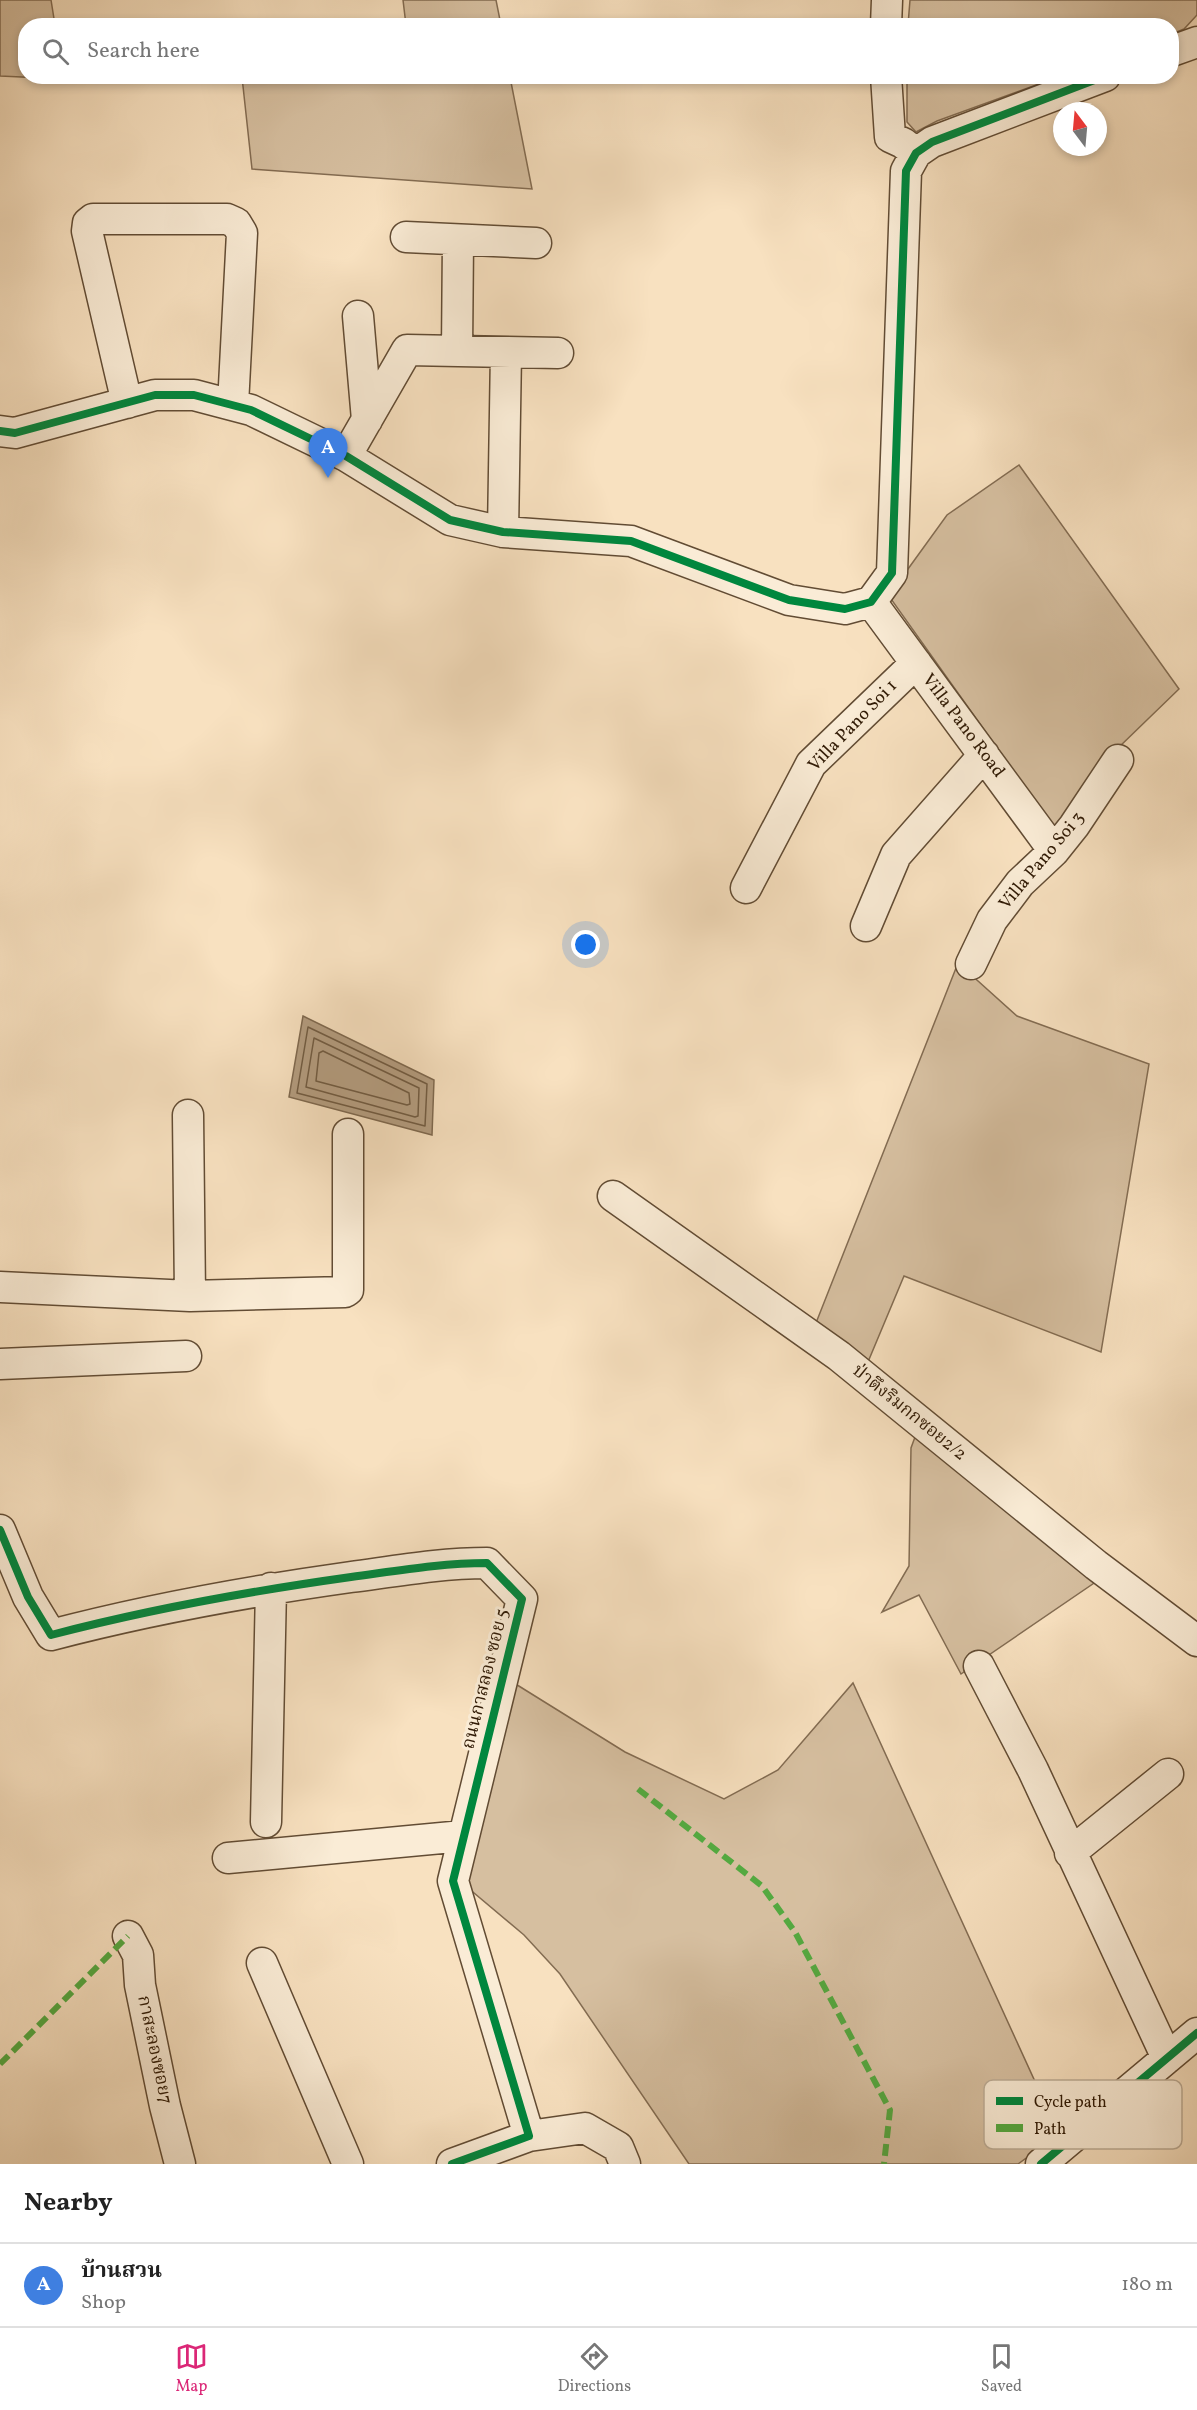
<!DOCTYPE html>
<html lang="en">
<head>
<meta charset="utf-8">
<style>
	body { margin:0; font-family:Vollkorn,"Noto Serif Thai",serif; background:#f6f6f6; color:#222 }
	.compass { position:absolute; left:1053px; top:102px; width:54px; height:54px; border-radius:50%; background:#fff; box-shadow:0 3px 9px #0003; rotate:344deg }
	.you { position:absolute; left:586px; top:945px; width:21px; height:21px; margin:-15px; border:4px solid #fff; border-radius:50%; background:#1a73e8; box-shadow:0 0 0 9px #1a73e833 }
	.badge { display:grid; place-items:center; width:39px; height:39px; border-radius:50%; background:#db2777; color:#fff; font-size:20px; font-weight:700 }
	.pin { position:absolute; translate:-50% -50px; filter:drop-shadow(0 2px 3px #0008) }
	.pin::after { content:''; position:absolute; top:32px; width:21px; height:18px; background:inherit; clip-path:polygon(0 0,100% 0,50% 100%) }
	.list { margin:0; padding:0; list-style:none }
	h2 { display:flex; justify-content:space-between; align-items:center; height:78px; margin:0; padding:0 24px; font-size:26px }
	h2 small { font-size:20px; font-weight:400; color:#767676 }
	.list li { display:grid; grid-template-columns:39px 1fr auto; gap:18px; align-items:center; box-sizing:border-box; height:84px; padding:0 24px; border-top:2px solid #e0e0e0 }
	.list b { display:block; font-size:22px; white-space:nowrap }
	.list p { margin:0; font-size:20px; white-space:nowrap; color:#767676 }
	.list em { font-size:20px; font-style:normal; color:#767676 }
	.icon { flex:none; width:33px; height:33px; fill:none; stroke:currentColor; stroke-width:2; stroke-linecap:round; stroke-linejoin:round }
	.map { position:relative; flex:none; width:1197px; height:2164px; overflow:hidden }
	.search { position:absolute; background:#fff; box-shadow:0 3px 9px #0003; left:18px; right:18px; top:18px; height:66px; display:flex; align-items:center; gap:15px; box-sizing:border-box; padding:0 21px; border-radius:24px; color:#767676; font-size:22px }
	.sheet { height:162px; background:#fff }
	nav { display:flex; justify-content:space-around; align-items:center; box-sizing:border-box; height:84px; border-top:2px solid #e0e0e0; background:#fff; font-size:16px; color:#767676 }
	nav a { display:grid; justify-items:center; gap:3px }
	nav .on { color:#db2777 }
	.map>svg:first-child { display:block }
	.green { fill:#d6bfa0; stroke:#836c52; stroke-width:1.5 }
	.water { fill:#b49d80; stroke:#7f694f; stroke-width:1.5 }
	.lines { fill:none; stroke-linecap:round; stroke-linejoin:round }
	.shore { stroke:#725c42; stroke-width:1.5 }
	.minor-casing { stroke:#624c34; stroke-width:33 }
	.minor { stroke:#faecd6; stroke-width:30 }
	.quiet { stroke:#54a940; stroke-width:6; stroke-dasharray:12 6; stroke-linecap:butt }
	.cycleway-casing { stroke:#faecd6; stroke-width:11 }
	.cycleway { stroke:#00873e; stroke-width:8 }
	.labels { text-anchor:middle; dominant-baseline:central; stroke-width:6; stroke-linejoin:round; paint-order:stroke }
	.street-label { font-size:18px; fill:#301a05; stroke:#faecd6 }
	.key { fill:#faecd6; stroke:#bdad97; stroke-width:1.5 }
	.key-label { font-size:16px; fill:#301a05 }
</style>
</head>
<body>
<div class="map">
<svg width="1197" height="2164" viewBox="0 0 1197 2164">
	<rect width="100%" height="100%" fill="#f8e1c0"/>
	<filter id="stains"><feTurbulence type="fractalNoise" baseFrequency=".00333" numOctaves="4"/><feColorMatrix values="0 0 0 0 .2 0 0 0 0 .09 0 0 0 0 .02 0 0 0 .5 -.17"/></filter>
	<radialGradient id="worn" r=".72"><stop offset=".6" stop-color="#630" stop-opacity="0"/><stop offset="1" stop-color="#630" stop-opacity=".3"/></radialGradient>
	<path class="green" d="M 0,0 L 51,0 L 55,25 L 26,26 L 26,76 L 63,77 L 64,79 L 0,76 Z
		M 403,0 L 496,0 L 501,25 L 406,25 Z
		M 910,0 L 1197,0 L 1197,15 L 1184,29 L 1172,34 L 1172,26 L 908,25 Z
		M 242,77 L 510,77 L 532,189 L 252,169 Z
		M 907,77 L 907,76 L 1058,77 L 937,121 L 916,132 L 907,122 Z
		M 1019,465 L 1179,689 L 1116,750 L 1057,832 L 891,599 L 908,569 L 947,515 Z
		M 958,963 L 1017,1016 L 1149,1064 L 1101,1352 L 904,1276 L 865,1369 L 814,1328 Z
		M 915,1437 L 928,1444 L 1100,1579 L 961,1674 L 919,1595 L 882,1612 L 909,1566 L 911,1448 Z
		M 514,1683 L 625,1752 L 724,1799 L 778,1770 L 853,1683 L 1059,2134 L 1018,2164 L 689,2164 L 560,1974 L 524,1935 L 461,1882 Z"/>
	<path class="water" d="M 303,1016 L 434,1080 L 432,1135 L 289,1097 Z"/>
	<g class="lines">
		<path class="shore" d="M 308,1027 L 427,1084 L 425,1126 L 297,1093 Z
			M 314,1038 L 419,1088 L 418,1116 L 415,1117 L 306,1087 Z
			M 323,1051 L 409,1093 L 410,1104 L 407,1105 L 316,1081 L 319,1053 Z"/>
		<g class="minor-casing">
			<path id="minor" d="M 886,26 L 887,0
				M 1172,51 L 1197,42
				M 886,76 L 890,137 L 903,143 L 916,153
				M 406,237 L 536,243
				M 358,316 L 367,420
				M 457,351 L 458,240
				M 127,403 L 87,231 L 88,223 L 93,219 L 227,219 L 236,223 L 242,233 L 233,405
				M 0,431 L 15,433 L 155,395 L 194,395 L 251,410 L 346,456 L 450,520 L 503,532 L 631,541 L 789,600 L 845,609 L 871,602 L 892,573 L 906,171 L 916,153 L 932,142 L 1105,76
				M 346,456 L 407,350 L 558,353
				M 503,532 L 506,352
				M 871,602 L 1054,851
				M 746,888 L 811,764 L 916,663
				M 866,926 L 896,855 L 984,755
				M 971,964 L 992,920 L 1020,883 L 1054,851 L 1074,826 L 1118,760
				M 188,1115 L 190,1296
				M 613,1196 L 839,1356 L 1096,1565 L 1197,1641
				M 0,1287 L 190,1296 L 345,1292 L 348,1290 L 348,1134
				M 0,1364 L 186,1356
				M 0,1530 L 28,1597 L 51,1635 C 150,1609 251,1591 351,1577 C 396,1571 441,1563 487,1563 L 522,1599 L 453,1881 L 529,2136 L 452,2164
				M 979,1666 L 1033,1770 L 1167,2058
				M 266,1822 L 271,1588
				M 1070,1853 L 1168,1774
				M 228,1858 L 463,1836
				M 128,1936 L 138,1955 L 140,1985 L 165,2106 L 180,2164
				M 262,1963 L 348,2164
				M 529,2136 L 585,2128 L 618,2147 L 625,2164
				M 1041,2164 L 1197,2033"/>
		</g>
		<use href="#minor" class="minor"/>
		<path class="quiet" d="M 638,1789 L 762,1886 L 795,1932 L 890,2110 L 884,2164
			M 0,2064 L 128,1936"/>
		<g class="cycleway-casing">
			<path id="cycleway" d="M 0,431 L 15,433 L 155,395 L 194,395 L 251,410 L 346,456 L 450,520 L 503,532 L 631,541 L 789,600 L 845,609 L 871,602 L 892,573 L 906,171 L 916,153 L 932,142 L 1105,76
				M 0,1530 L 28,1597 L 51,1635 C 150,1609 251,1591 351,1577 C 396,1571 441,1563 487,1563 L 522,1599 L 453,1881 L 529,2136 L 452,2164
				M 1041,2164 L 1197,2033"/>
		</g>
		<use href="#cycleway" class="cycleway"/>
	</g>
	<g class="labels">
		<g class="street-label">
			<text transform="translate(853 726) rotate(-46)">Villa Pano Soi 1</text>
			<text transform="translate(963 726) rotate(53)">Villa Pano Road</text>
			<text transform="translate(1042 861) rotate(-50)">Villa Pano Soi 3</text>
			<text transform="translate(909 1413) rotate(39)">ป่าตึงริมกกซอย2/2</text>
			<text transform="translate(486 1679) rotate(-76)">ถนนกาสลอง ซอย 5</text>
			<text transform="translate(154 2050) rotate(78)">กาสะลองซอย7</text>
		</g>
	</g>
	<rect x="984" y="2080" width="198" height="69" rx="9" class="key"/>
	<rect x="996" y="2097" width="27" height="8" fill="#00873e"/>
	<rect x="996" y="2124" width="27" height="8" fill="#54a940"/>
	<g class="key-label">
		<text x="1034" y="2107">Cycle path</text>
		<text x="1034" y="2134">Path</text>
	</g>
	<rect width="100%" height="100%" filter="url(#stains)"/>
	<rect width="100%" height="100%" fill="url(#worn)"/>
</svg>
<svg class="compass" viewBox="-18 -18 36 36"><path d="M0-13l5 13h-10z" fill="#e53935"/><path d="M0 13l5-13h-10z" fill="#767676"/></svg>
<div class="you"></div>
<div class="pin badge" style="left:328px;top:478px;background:#3f7fe0">A</div>
<div class="search"><svg class="icon" aria-label="search" viewBox="0 0 24 24"><circle cx="10" cy="10" r="6"/><path d="M15 15l6 6"/></svg>Search here</div>
</div>
<section class="sheet">
<h2>Nearby<small></small></h2>
<ul class="list">
<li><span class="badge" style="background:#3f7fe0">A</span><div><b>บ้านสวน</b><p>Shop</p></div><em>180 m</em></li>
</ul>
</section>
<nav>
<a class="on"><svg class="icon" aria-label="map" viewBox="0 0 24 24"><path d="M3 6l6-2 6 2 6-2v14l-6 2-6-2-6 2zM9 4v14M15 6v14"/></svg>Map</a>
<a><svg class="icon" aria-label="directions" viewBox="0 0 24 24"><path d="M12 3l9 9-9 9-9-9zM9 14v-3h6M13 9l2 2-2 2"/></svg>Directions</a>
<a><svg class="icon" aria-label="saved" viewBox="0 0 24 24"><path d="M7 4h10v16l-5-4-5 4z"/></svg>Saved</a>
</nav>
</body>
</html>
